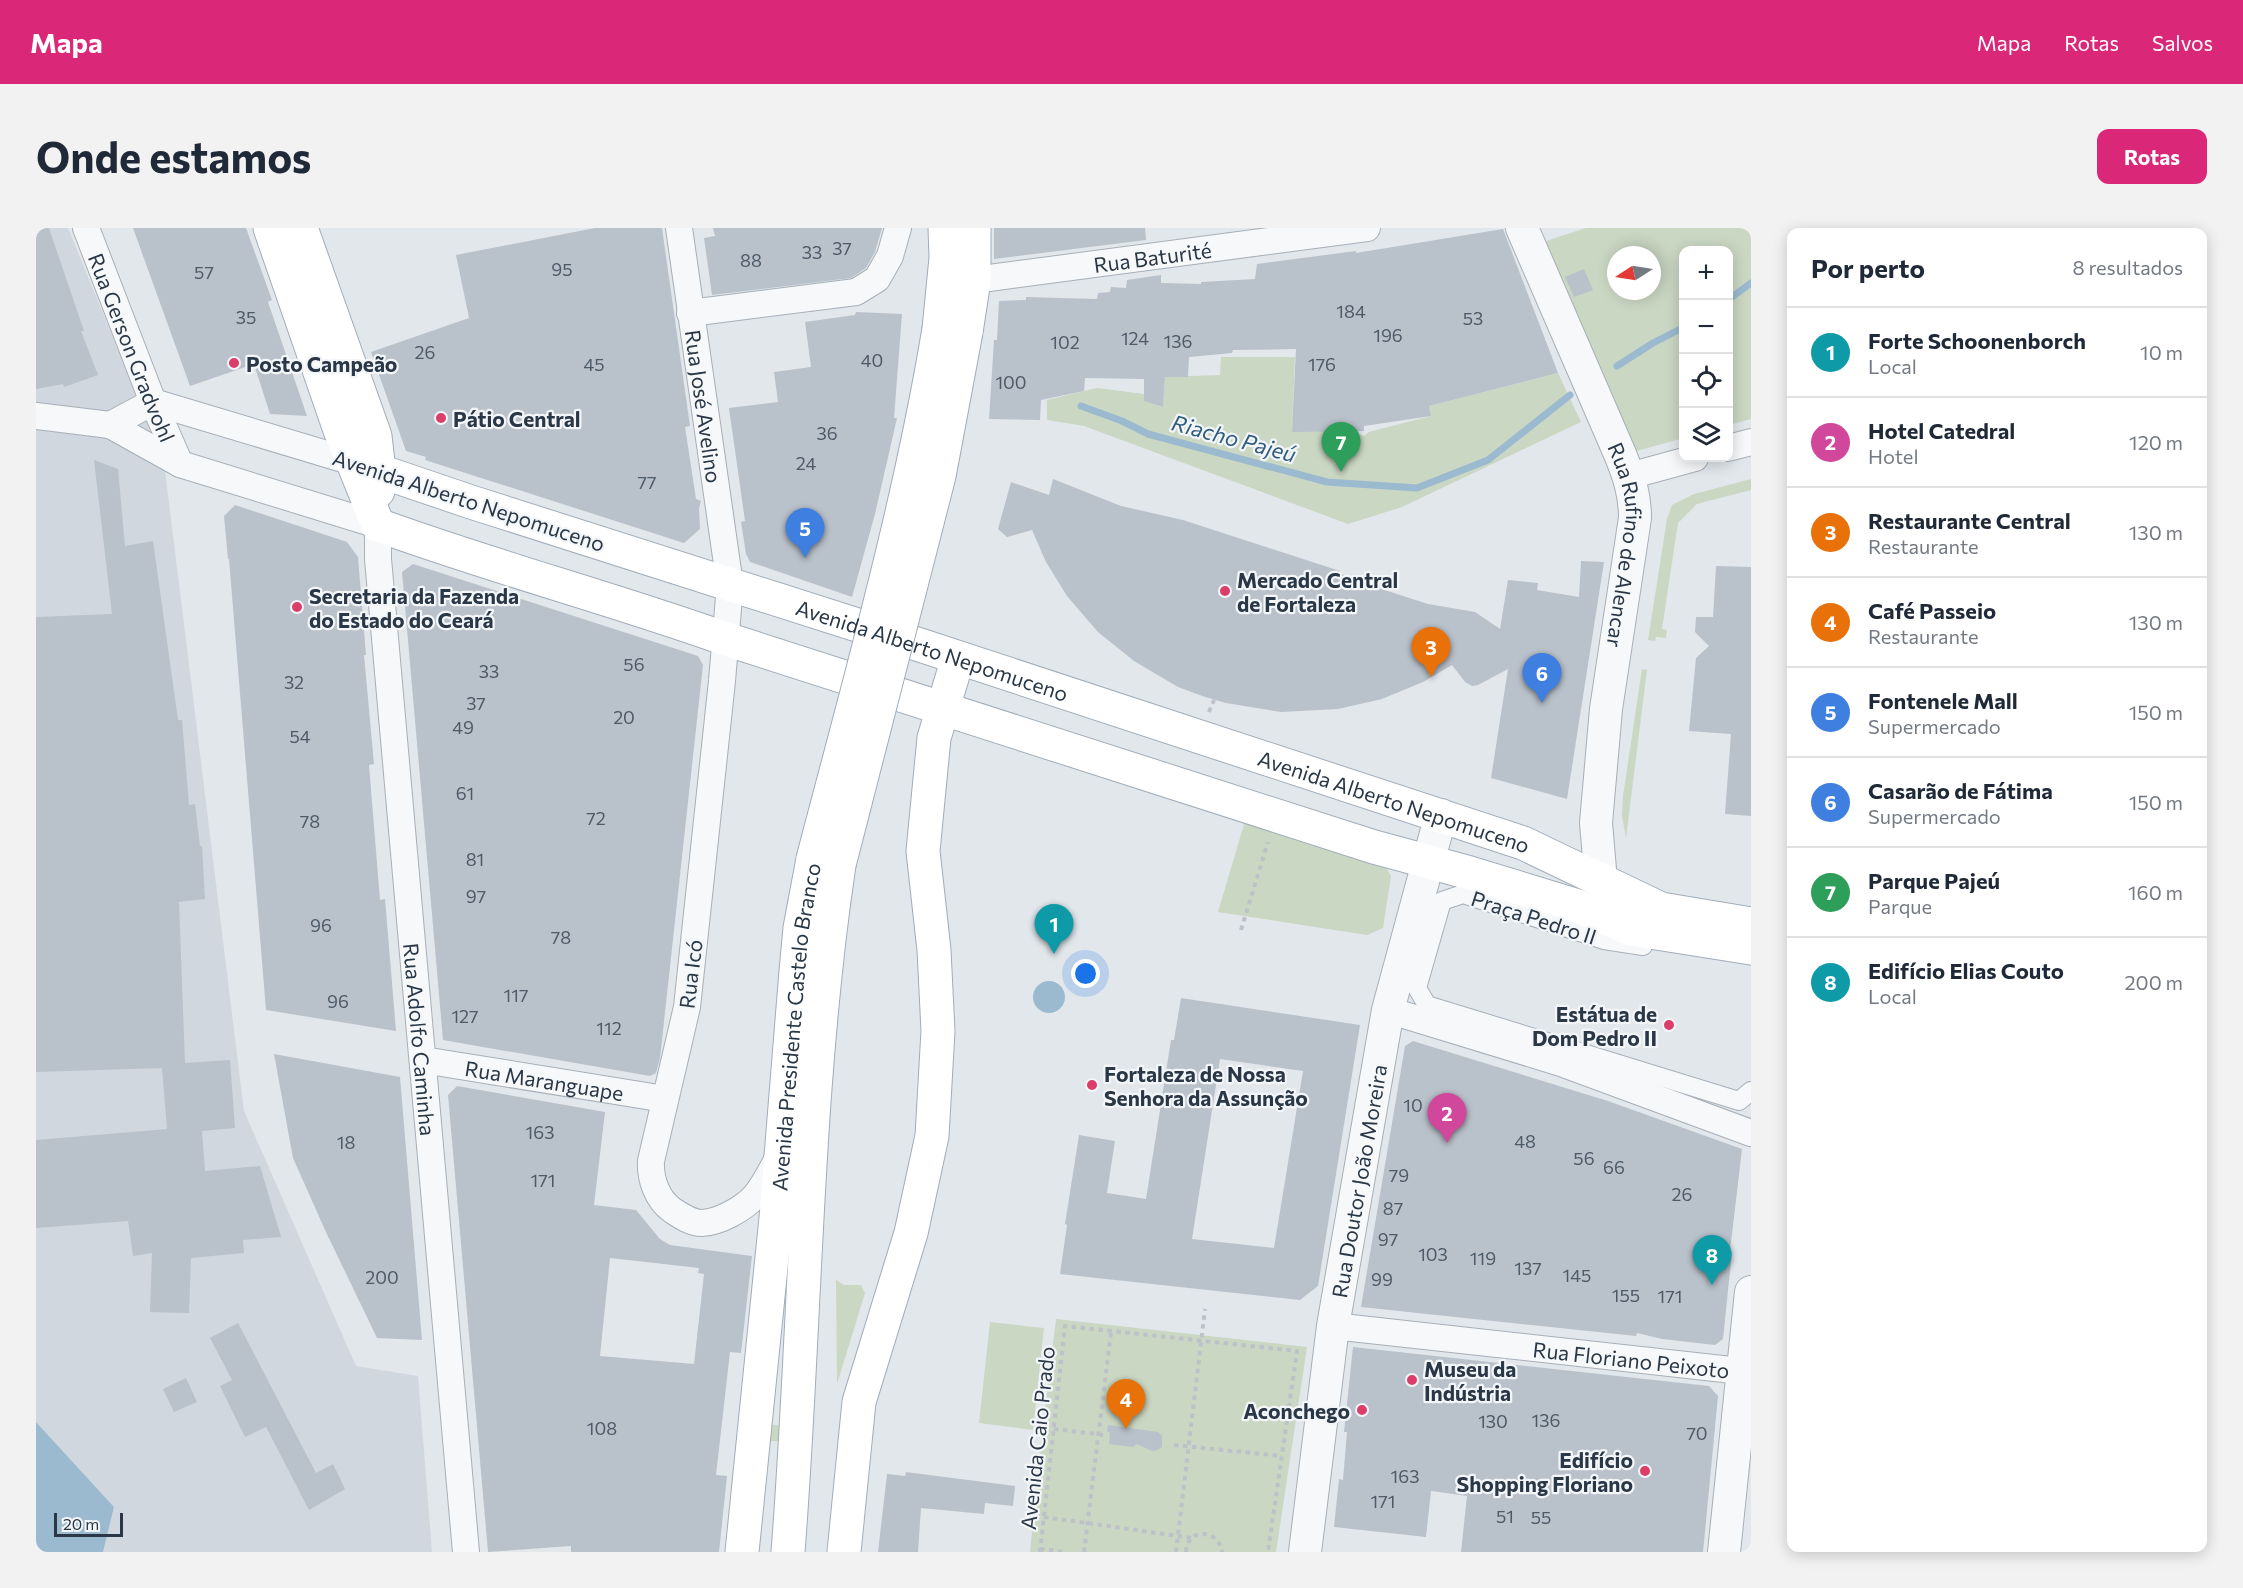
<!DOCTYPE html>
<html lang="pt">
<head>
<meta charset="utf-8">
<style>
	body { margin:0; font-family:Commissioner,sans-serif; background:#f2f2f3; color:#1f2937 }
	.controls { position:absolute; right:18px; top:18px; display:grid; overflow:hidden; border-radius:12px; box-shadow:0 3px 15px #0003 }
	.controls button { width:54px; height:54px; display:grid; place-items:center; padding:0; border:0; border-bottom:2px solid #e0e1e3; background:#fff; color:#1f2937; font:30px sans-serif }
	.compass { position:absolute; left:1571px; top:18px; width:54px; height:54px; border-radius:50%; background:#fff; box-shadow:0 3px 15px #0003; rotate:258deg }
	.scale { position:absolute; left:18px; bottom:15px; width:69px; box-sizing:border-box; padding-left:6px; border:3px solid #293746; border-top:0; font-size:16px; line-height:21px; white-space:nowrap; color:#293746; -webkit-text-stroke:4px #f3f6f9; paint-order:stroke }
	.you { position:absolute; left:1050px; top:746px; width:21px; height:21px; margin:-15px; border:4px solid #fff; border-radius:50%; background:#1a73e8; box-shadow:0 0 0 9px #1a73e833 }
	.badge { display:grid; place-items:center; width:39px; height:39px; border-radius:50%; background:#db2777; color:#fff; font-size:20px; font-weight:700 }
	.pin { position:absolute; translate:-50% -50px; filter:drop-shadow(0 2px 3px #0008) }
	.pin::after { content:''; position:absolute; top:32px; width:21px; height:18px; background:inherit; clip-path:polygon(0 0,100% 0,50% 100%) }
	.list { margin:0; padding:0; list-style:none }
	h2 { display:flex; justify-content:space-between; align-items:center; height:78px; margin:0; padding:0 24px; font-size:26px }
	h2 small { font-size:20px; font-weight:400; color:#747a83 }
	.list li { display:grid; grid-template-columns:39px 1fr auto; gap:18px; align-items:center; box-sizing:border-box; height:90px; padding:0 24px; border-top:2px solid #e0e1e3 }
	.list b { display:block; font-size:22px; white-space:nowrap }
	.list p { margin:0; font-size:20px; white-space:nowrap; color:#747a83 }
	.list em { font-size:20px; font-style:normal; color:#747a83 }
	.icon { flex:none; width:33px; height:33px; fill:none; stroke:currentColor; stroke-width:2; stroke-linecap:round; stroke-linejoin:round }
	.map { position:relative; flex:none; width:1715px; height:1324px; overflow:hidden; border-radius:12px }
	header { display:flex; align-items:center; gap:36px; box-sizing:border-box; height:84px; padding:0 30px; background:#db2777; color:#fff }
	header strong { font-size:28px }
	nav { display:flex; gap:33px; margin-inline-start:auto; font-size:21px }
	.intro { display:flex; align-items:center; justify-content:space-between; box-sizing:border-box; height:144px; padding:0 36px }
	h1 { margin:0; font-size:42px }
	.button { padding:15px 27px; border-radius:12px; background:#db2777; color:#fff; font-size:21px; font-weight:700 }
	main { display:flex; gap:36px; padding:0 36px }
	aside { flex:1; background:#fff; border-radius:12px; box-shadow:0 3px 15px #0003 }
	.map>svg:first-child { display:block }
	.built { fill:#d0d7de }
	.green { fill:#cad7c3; fill-rule:evenodd }
	.water { fill:#9bbacf }
	.lines { fill:none; stroke-linecap:round; stroke-linejoin:round }
	.stream { stroke:#9bbacf; stroke-width:7 }
	.building { fill:#b9c1ca; fill-rule:evenodd }
	.pedestrian-casing { stroke:#a7afb7; stroke-width:20 }
	.minor-casing { stroke:#a7afb7; stroke-width:28 }
	.tertiary-casing { stroke:#a7afb7; stroke-width:34 }
	.primary-casing { stroke:#a1adb9; stroke-width:35 }
	.path { stroke:#bdc2c8; stroke-width:4; stroke-dasharray:4.5 4.5; stroke-linecap:butt }
	.pedestrian { stroke:#f6f8fa; stroke-width:18 }
	.minor { stroke:#f6f8fa; stroke-width:26 }
	.tertiary { stroke:#f6f8fa; stroke-width:32 }
	.primary { stroke:#fff; stroke-width:33 }
	.primary-bridge-casing { stroke:#a1adb9; stroke-width:35; stroke-linecap:butt }
	.primary-bridge { stroke:#fff; stroke-width:33 }
	.poi-dot { fill:#db3e69; stroke:#f3f6f9; stroke-width:2 }
	.labels { text-anchor:middle; dominant-baseline:central; stroke-width:4.5; stroke-linejoin:round; paint-order:stroke }
	.number-label { font-size:18px; fill:#4d5a67 }
	.street-label { font-size:21px; fill:#293746; stroke:#f3f6f9 }
	.poi-label { font-size:21px; font-weight:bold; fill:#293746; stroke:#f3f6f9; text-anchor:start }
	.water-label { font-size:22px; font-style:italic; fill:#2f5c7e; stroke:#f3f6f9 }
</style>
</head>
<body>
<header>
<strong>Mapa</strong>
<nav><a>Mapa</a><a>Rotas</a><a>Salvos</a></nav>
</header>
<div class="intro"><h1>Onde estamos</h1><a class="button">Rotas</a></div>
<main>
<div class="map">
<svg width="1715" height="1324" viewBox="0 0 1715 1324">
	<rect width="100%" height="100%" fill="#e2e7ec"/>
	<path class="built" d="M 0,0 L 32,0 L 128,234 L 208,883 L 320,1138 L 382,1148 L 396,1324 L 67,1324 L 78,1279 L 0,1194 Z"/>
	<path class="green" d="M 1550,0 L 1715,0 L 1715,191 L 1693,197 L 1692,22 L 1648,22 L 1647,210 L 1601,223 L 1591,219 L 1510,13 ZM 1580,27 L 1616,27 L 1616,63 L 1580,63 Z
		M 1185,129 L 1259,129 L 1256,203 L 1314,203 L 1328,208 L 1333,204 L 1395,188 L 1393,178 L 1522,145 L 1545,194 L 1366,279 L 1312,296 L 1048,198 L 1011,192 L 1011,172 L 1061,160 L 1108,166 L 1108,173 L 1127,179 L 1129,149 L 1184,147 Z
		M 1715,251 L 1715,262 L 1661,276 L 1642,295 L 1626,401 L 1631,402 L 1630,410 L 1620,409 L 1619,413 L 1612,412 L 1631,291 L 1636,277 L 1658,266 Z
		M 1606,441 L 1611,442 L 1590,610 L 1586,588 L 1587,568 Z
		M 1209,593 L 1351,641 L 1355,648 L 1347,700 L 1331,707 L 1182,684 Z
		M 800,1052 L 808,1057 L 825,1057 L 829,1065 L 801,1156 Z
		M 1020,1091 L 1271,1119 L 1240,1324 L 994,1324 L 1005,1213 Z
		M 954,1094 L 1008,1100 L 997,1202 L 943,1195 Z
		M 728,1196 L 751,1198 L 750,1213 L 734,1213 Z"/>
	<path class="water" d="M997 769a16 16 0 1 1 32 0a16 16 0 1 1-32 0Z
		M 0,1194 L 78,1279 L 67,1324 L 0,1324 Z"/>
	<g class="lines">
		<path class="stream" d="M 1692,72 L 1715,55
			M 1581,138 L 1617,115 L 1648,99
			M 1045,178 L 1086,193 L 1112,206 L 1291,254 L 1381,260 L 1452,232 L 1534,167"/>
	</g>
	<path class="building" d="M 0,0 L 13,0 L 48,103 L 45,103 L 62,147 L 28,159 L 27,156 L 0,161 Z
		M 97,0 L 210,0 L 236,72 L 232,74 L 271,188 L 234,186 L 218,136 L 154,158 Z
		M 559,0 L 626,0 L 654,198 L 649,199 L 660,271 L 665,273 L 663,280 L 664,301 L 648,315 L 389,232 L 390,229 L 370,223 L 335,124 L 433,90 L 420,27 Z
		M 677,0 L 846,0 L 839,24 L 830,40 L 815,50 L 676,67 L 668,10 L 679,8 Z
		M 958,0 L 1109,0 L 1110,12 L 958,31 Z
		M 1467,1 L 1522,145 L 1393,178 L 1395,188 L 1328,198 L 1328,203 L 1256,204 L 1260,121 L 1197,122 L 1196,125 L 1153,129 L 1152,149 L 1129,149 L 1127,179 L 1108,173 L 1108,151 L 1049,150 L 1048,163 L 1005,172 L 1004,192 L 953,191 L 958,112 L 961,112 L 963,73 L 990,72 L 990,69 L 1061,71 L 1062,65 L 1074,64 L 1075,59 L 1090,60 L 1091,52 L 1125,47 L 1125,55 L 1165,56 L 1165,54 L 1219,51 L 1221,36 L 1320,23 L 1320,25 Z
		M 1548,41 L 1557,62 L 1538,69 L 1529,49 Z
		M 820,84 L 866,86 L 858,190 L 861,190 L 839,286 L 816,369 L 714,334 L 710,326 L 705,294 L 709,293 L 693,180 L 742,174 L 738,144 L 775,139 L 769,94 L 819,87 Z
		M 58,232 L 82,241 L 89,318 L 117,313 L 142,492 L 146,492 L 153,577 L 159,576 L 164,618 L 166,618 L 169,671 L 143,674 L 149,835 L 194,832 L 199,900 L 166,903 L 169,943 L 224,938 L 245,1009 L 207,1012 L 208,1025 L 155,1030 L 153,1085 L 114,1084 L 116,1025 L 97,1028 L 92,993 L 0,1000 L 0,912 L 131,901 L 126,840 L 0,844 L 0,389 L 76,386 Z
		M 1017,251 L 1085,278 L 1147,292 L 1304,343 L 1303,345 L 1336,358 L 1392,376 L 1439,384 L 1464,401 L 1472,352 L 1502,355 L 1501,362 L 1543,369 L 1545,333 L 1568,334 L 1531,571 L 1455,550 L 1472,441 L 1442,457 L 1436,458 L 1429,454 L 1416,437 L 1387,454 L 1346,471 L 1302,481 L 1245,484 L 1190,475 L 1169,469 L 1142,459 L 1098,433 L 1062,404 L 1031,368 L 1010,334 L 996,302 L 971,309 L 962,301 L 975,254 L 1013,267 Z
		M 199,277 L 311,314 L 322,329 L 330,427 L 328,427 L 338,536 L 333,537 L 344,672 L 349,671 L 360,803 L 230,782 L 193,331 L 192,331 L 188,288 Z
		M 377,336 L 662,428 L 667,437 L 624,830 L 620,845 L 614,848 L 407,812 L 366,344 Z
		M 1680,338 L 1715,339 L 1715,588 L 1689,586 L 1695,506 L 1653,503 L 1660,430 L 1673,418 L 1659,404 L 1660,389 L 1677,389 Z
		M 1145,770 L 1324,797 L 1282,1058 L 1264,1072 L 1024,1046 L 1031,997 L 1029,996 L 1043,907 L 1079,913 L 1071,965 L 1110,971 L 1135,812 L 1138,812 ZM 1184,831 L 1267,843 L 1238,1020 L 1156,1011 Z
		M 1377,813 L 1572,873 L 1706,921 L 1694,1023 L 1696,1024 L 1687,1111 L 1679,1117 L 1626,1111 L 1601,1105 L 1600,1108 L 1325,1079 L 1369,818 Z
		M 238,826 L 364,849 L 386,1112 L 341,1110 L 289,1002 L 257,930 Z
		M 421,858 L 569,884 L 558,977 L 600,982 L 624,1011 L 634,1017 L 716,1028 L 705,1125 L 694,1124 L 680,1247 L 691,1248 L 683,1324 L 535,1324 L 535,1318 L 452,1324 L 412,867 ZM 574,1030 L 663,1040 L 662,1045 L 668,1046 L 658,1136 L 564,1128 Z
		M 202,1095 L 280,1245 L 297,1236 L 309,1261 L 273,1282 L 230,1199 L 209,1209 L 184,1158 L 196,1152 L 174,1110 Z
		M 1317,1119 L 1673,1158 L 1682,1168 L 1667,1324 L 1425,1324 L 1431,1268 L 1395,1263 L 1390,1309 L 1298,1299 L 1303,1251 L 1307,1252 L 1311,1204 L 1308,1204 Z
		M 150,1150 L 161,1174 L 138,1184 L 127,1161 Z
		M 1072,1197 L 1122,1204 L 1126,1208 L 1126,1219 L 1121,1222 L 1116,1223 L 1101,1216 L 1097,1219 L 1073,1216 L 1074,1205 L 1071,1203 Z
		M 870,1244 L 979,1258 L 977,1278 L 949,1275 L 948,1286 L 885,1280 L 882,1324 L 842,1324 L 851,1246 L 869,1248 Z"/>
	<g class="lines">
		<g class="pedestrian-casing">
			<path id="pedestrian" d="M 1607,718 L 1568,712 L 1427,666 L 1406,673 L 1381,760 L 1391,777 L 1703,873 L 1715,863"/>
		</g>
		<g class="minor-casing">
			<g id="minor">
				<path id="s1" d="M 50,0 L 117,174 L 144,236"/>
				<path id="s2" d="M 643,0 L 694,357 L 686,453 L 651,779 L 615,933 C 614,951 621,971 636,982 C 645,988 655,995 666,995 C 684,994 707,981 719,968 C 729,956 736,941 743,928"/>
				<path id="s3" d="M 938,52 L 1331,0"/>
				<path d="M 654,85 L 820,64 L 841,51 L 854,28 L 862,0"/>
				<path id="s4" d="M 0,188 L 74,197 L 144,236 L 342,297 L 342,331 L 430,1324"/>
				<path d="M 74,197 L 117,174 L 317,234"/>
				<path d="M 1692,220 L 1715,214"/>
				<path d="M 1593,248 L 1659,230"/>
				<path d="M 1352,782 L 1525,835 L 1715,905"/>
				<path id="s5" d="M 387,832 L 629,871"/>
				<path id="s6" d="M 1297,1098 L 1715,1144"/>
			</g>
		</g>
		<g class="tertiary-casing">
			<g id="tertiary">
				<path id="s7" d="M 1486,0 L 1584,226 C 1593,248 1599,266 1599,290 L 1570,481 L 1560,595 L 1565,653"/>
				<path id="s8" d="M 1269,1324 L 1297,1098 L 1352,782 L 1405,587"/>
				<path d="M 1688,1324 L 1715,1064"/>
			</g>
		</g>
		<g class="primary-casing">
			<g id="primary">
				<path d="M 234,0 L 304,202 L 342,297"/>
				<path d="M 265,0 L 339,208 L 343,243 L 342,263"/>
				<path d="M 903,101 L 910,30 L 909,0"/>
				<path d="M 930,104 L 938,52 L 938,0"/>
				<path id="s9" d="M 317,234 L 435,274 L 884,417 L 1487,615 L 1625,681 L 1715,696"/>
				<path d="M 342,297 C 457,339 575,370 690,411 L 1338,619 L 1434,645 L 1542,678 L 1595,701 L 1715,720"/>
				<path id="s10" d="M 706,1324 L 740,990 L 760,743 L 764,700 L 777,631"/>
				<path d="M 752,1324 C 770,1095 769,864 803,637"/>
				<path d="M 808,1324 L 823,1174 L 875,1005 L 896,908 L 902,803 L 898,722 L 887,623 L 898,510 L 922,430"/>
			</g>
		</g>
		<path class="path" d="M 1173,484 L 1178,472
			M 1205,702 L 1232,614
			M 1018,1201 L 1068,1207
			M 1138,1217 L 1246,1228
			M 1008,1289 L 1156,1310
			M 1004,1321 L 1029,1324
			M 1004,1324 L 1029,1098 L 1261,1123 L 1232,1324
			M 1048,1324 L 1075,1104
			M 1140,1324 L 1169,1081
			M 1150,1324 C 1151,1299 1183,1301 1186,1324"/>
		<use href="#pedestrian" class="pedestrian"/>
		<use href="#minor" class="minor"/>
		<use href="#tertiary" class="tertiary"/>
		<use href="#primary" class="primary"/>
		<g class="primary-bridge-casing">
			<path id="primary-bridge" d="M 777,631 C 823,455 873,281 903,101
				M 803,637 L 903,248 L 930,104"/>
		</g>
		<use href="#primary-bridge" class="primary-bridge"/>
	</g>
	<g class="poi-dot">
		<circle cx="198" cy="135" r="6"/>
		<circle cx="405" cy="190" r="6"/>
		<circle cx="1189" cy="363" r="6"/>
		<circle cx="261" cy="379" r="6"/>
		<circle cx="1633" cy="797" r="6"/>
		<circle cx="1056" cy="857" r="6"/>
		<circle cx="1376" cy="1152" r="6"/>
		<circle cx="1326" cy="1182" r="6"/>
		<circle cx="1609" cy="1243" r="6"/>
	</g>
	<g class="labels">
		<g class="number-label">
			<text x="806" y="20">37</text>
			<text x="776" y="24">33</text>
			<text x="715" y="32">88</text>
			<text x="526" y="41">95</text>
			<text x="168" y="44">57</text>
			<text x="1315" y="83">184</text>
			<text x="210" y="89">35</text>
			<text x="1437" y="90">53</text>
			<text x="1352" y="107">196</text>
			<text x="1099" y="110">124</text>
			<text x="1142" y="113">136</text>
			<text x="1029" y="114">102</text>
			<text x="389" y="124">26</text>
			<text x="836" y="132">40</text>
			<text x="558" y="136">45</text>
			<text x="1286" y="136">176</text>
			<text x="975" y="154">100</text>
			<text x="791" y="205">36</text>
			<text x="770" y="235">24</text>
			<text x="611" y="254">77</text>
			<text x="598" y="436">56</text>
			<text x="453" y="443">33</text>
			<text x="258" y="454">32</text>
			<text x="440" y="475">37</text>
			<text x="588" y="489">20</text>
			<text x="427" y="499">49</text>
			<text x="264" y="508">54</text>
			<text x="429" y="565">61</text>
			<text x="560" y="590">72</text>
			<text x="274" y="593">78</text>
			<text x="439" y="631">81</text>
			<text x="440" y="668">97</text>
			<text x="285" y="697">96</text>
			<text x="525" y="709">78</text>
			<text x="480" y="767">117</text>
			<text x="302" y="773">96</text>
			<text x="429" y="788">127</text>
			<text x="573" y="800">112</text>
			<text x="1377" y="877">10</text>
			<text x="504" y="904">163</text>
			<text x="1489" y="913">48</text>
			<text x="310" y="914">18</text>
			<text x="1548" y="930">56</text>
			<text x="1578" y="939">66</text>
			<text x="1363" y="947">79</text>
			<text x="507" y="952">171</text>
			<text x="1646" y="966">26</text>
			<text x="1357" y="980">87</text>
			<text x="1352" y="1011">97</text>
			<text x="1397" y="1026">103</text>
			<text x="1447" y="1030">119</text>
			<text x="1492" y="1040">137</text>
			<text x="1541" y="1047">145</text>
			<text x="346" y="1049">200</text>
			<text x="1346" y="1051">99</text>
			<text x="1590" y="1067">155</text>
			<text x="1634" y="1068">171</text>
			<text x="1510" y="1192">136</text>
			<text x="1457" y="1193">130</text>
			<text x="566" y="1200">108</text>
			<text x="1661" y="1205">70</text>
			<text x="1369" y="1248">163</text>
			<text x="1347" y="1273">171</text>
			<text x="1469" y="1288">51</text>
			<text x="1505" y="1289">55</text>
		</g>
		<g class="street-label">
			<text stroke="none"><textPath href="#s3" startOffset="180">Rua Baturité</textPath></text>
			<text stroke="none"><textPath href="#s1" startOffset="128">Rua Gerson Gradvohl</textPath></text>
			<text stroke="none"><textPath href="#s2" startOffset="180">Rua José Avelino</textPath></text>
			<text transform="translate(433 272) rotate(18)">Avenida Alberto Nepomuceno</text>
			<text stroke="none"><textPath href="#s7" startOffset="339">Rua Rufino de Alencar</textPath></text>
			<text stroke="none"><textPath href="#s9" startOffset="609">Avenida Alberto Nepomuceno</textPath></text>
			<text stroke="none"><textPath href="#s9" startOffset="1095">Avenida Alberto Nepomuceno</textPath></text>
			<text transform="translate(1498 689) rotate(18)">Praça Pedro II</text>
			<text transform="translate(654 746) rotate(-83)">Rua Icó</text>
			<text stroke="none"><textPath href="#s10" startOffset="528">Avenida Presidente Castelo Branco</textPath></text>
			<text stroke="none"><textPath href="#s4" startOffset="878">Rua Adolfo Caminha</textPath></text>
			<text stroke="none"><textPath href="#s5" startOffset="123">Rua Maranguape</textPath></text>
			<text stroke="none"><textPath href="#s8" startOffset="375">Rua Doutor João Moreira</textPath></text>
			<text stroke="none"><textPath href="#s6" startOffset="300">Rua Floriano Peixoto</textPath></text>
			<text transform="translate(1001 1210) rotate(-84)">Avenida Caio Prado</text>
		</g>
		<g class="poi-label">
			<text x="210" y="135">Posto Campeão</text>
			<text x="417" y="190">Pátio Central</text>
			<text x="1201" y="351">Mercado Central<tspan x="1201" dy="24">de Fortaleza</tspan></text>
			<text x="273" y="367">Secretaria da Fazenda<tspan x="273" dy="24">do Estado do Ceará</tspan></text>
			<text x="1621" y="785" text-anchor="end">Estátua de<tspan x="1621" dy="24">Dom Pedro II</tspan></text>
			<text x="1068" y="845">Fortaleza de Nossa<tspan x="1068" dy="24">Senhora da Assunção</tspan></text>
			<text x="1388" y="1140">Museu da<tspan x="1388" dy="24">Indústria</tspan></text>
			<text x="1314" y="1182" text-anchor="end">Aconchego</text>
			<text x="1597" y="1231" text-anchor="end">Edifício<tspan x="1597" dy="24">Shopping Floriano</tspan></text>
		</g>
		<g class="water-label">
			<text transform="translate(1198 210) rotate(15)">Riacho Pajeú</text>
		</g>
	</g>
</svg>
<div class="controls">
<button>+</button>
<button>−</button>
<button><svg class="icon" aria-label="locate" viewBox="0 0 24 24"><circle cx="12" cy="12" r="6"/><path d="M12 2v4M12 18v4M2 12h4M18 12h4"/></svg></button>
<button><svg class="icon" aria-label="layers" viewBox="0 0 24 24"><path d="M12 4l9 5-9 5-9-5zM3 14l9 5 9-5"/></svg></button>
</div>
<svg class="compass" viewBox="-18 -18 36 36"><path d="M0-13l5 13h-10z" fill="#e53935"/><path d="M0 13l5-13h-10z" fill="#747a83"/></svg>
<div class="scale">20 m</div>
<div class="you"></div>
<div class="pin badge" style="left:1018px;top:726px;background:#0f9aa8">1</div>
<div class="pin badge" style="left:1411px;top:915px;background:#d1479c">2</div>
<div class="pin badge" style="left:1395px;top:449px;background:#e8710a">3</div>
<div class="pin badge" style="left:1090px;top:1201px;background:#e8710a">4</div>
<div class="pin badge" style="left:769px;top:330px;background:#3f7fe0">5</div>
<div class="pin badge" style="left:1506px;top:475px;background:#3f7fe0">6</div>
<div class="pin badge" style="left:1305px;top:244px;background:#2e9e5b">7</div>
<div class="pin badge" style="left:1676px;top:1057px;background:#0f9aa8">8</div>
</div>
<aside>
<h2>Por perto<small>8 resultados</small></h2>
<ul class="list">
<li><span class="badge" style="background:#0f9aa8">1</span><div><b>Forte Schoonenborch</b><p>Local</p></div><em>10 m</em></li>
<li><span class="badge" style="background:#d1479c">2</span><div><b>Hotel Catedral</b><p>Hotel</p></div><em>120 m</em></li>
<li><span class="badge" style="background:#e8710a">3</span><div><b>Restaurante Central</b><p>Restaurante</p></div><em>130 m</em></li>
<li><span class="badge" style="background:#e8710a">4</span><div><b>Café Passeio</b><p>Restaurante</p></div><em>130 m</em></li>
<li><span class="badge" style="background:#3f7fe0">5</span><div><b>Fontenele Mall</b><p>Supermercado</p></div><em>150 m</em></li>
<li><span class="badge" style="background:#3f7fe0">6</span><div><b>Casarão de Fátima</b><p>Supermercado</p></div><em>150 m</em></li>
<li><span class="badge" style="background:#2e9e5b">7</span><div><b>Parque Pajeú</b><p>Parque</p></div><em>160 m</em></li>
<li><span class="badge" style="background:#0f9aa8">8</span><div><b>Edifício Elias Couto</b><p>Local</p></div><em>200 m</em></li>
</ul>
</aside>
</main>
</body>
</html>
